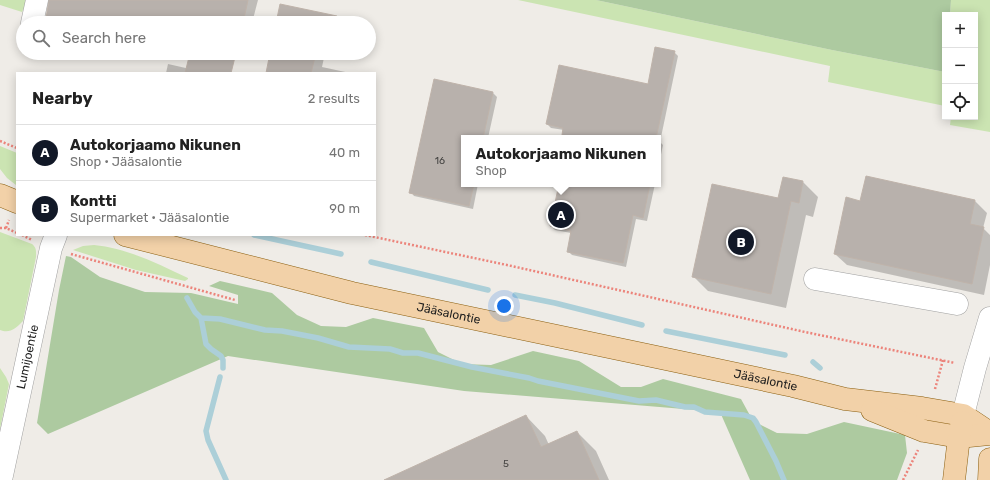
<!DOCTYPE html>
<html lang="en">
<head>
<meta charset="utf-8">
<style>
	body { margin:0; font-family:Rubik,sans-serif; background:#f2f2f2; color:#222 }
	.controls { position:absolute; right:12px; top:12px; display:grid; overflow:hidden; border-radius:0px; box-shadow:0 2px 10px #0003 }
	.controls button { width:36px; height:36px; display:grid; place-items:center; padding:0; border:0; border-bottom:1px solid #e0e0e0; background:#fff; color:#222; font:20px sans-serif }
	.you { position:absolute; left:504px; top:306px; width:14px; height:14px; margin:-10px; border:3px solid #fff; border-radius:50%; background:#1a73e8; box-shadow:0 0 0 6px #1a73e833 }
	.badge { display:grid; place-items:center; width:26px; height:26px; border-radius:50%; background:#111827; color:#fff; font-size:13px; font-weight:700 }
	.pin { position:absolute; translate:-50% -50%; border:2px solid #fff; box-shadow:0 1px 4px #0006 }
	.popup { position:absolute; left:461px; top:135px; width:200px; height:52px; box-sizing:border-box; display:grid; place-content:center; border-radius:0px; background:#fff; filter:drop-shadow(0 1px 3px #0005); font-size:13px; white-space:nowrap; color:#767676 }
	.popup b { font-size:15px; color:#222 }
	.popup::after { content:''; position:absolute; left:50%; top:100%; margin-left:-8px; border:8px solid transparent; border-top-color:#fff }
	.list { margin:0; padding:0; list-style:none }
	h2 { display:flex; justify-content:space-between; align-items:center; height:52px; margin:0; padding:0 16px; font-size:17px }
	h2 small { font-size:13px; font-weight:400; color:#767676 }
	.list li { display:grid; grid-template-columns:26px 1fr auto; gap:12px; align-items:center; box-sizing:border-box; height:56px; padding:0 16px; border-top:1px solid #e0e0e0 }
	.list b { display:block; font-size:15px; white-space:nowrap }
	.list p { margin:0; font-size:13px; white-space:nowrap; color:#767676 }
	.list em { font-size:13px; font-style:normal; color:#767676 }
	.icon { flex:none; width:22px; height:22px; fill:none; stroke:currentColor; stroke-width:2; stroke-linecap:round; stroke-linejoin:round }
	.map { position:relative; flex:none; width:990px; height:480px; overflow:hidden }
	.search { position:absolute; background:#fff; box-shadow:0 2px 10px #0003; left:16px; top:16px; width:360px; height:44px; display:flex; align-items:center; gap:10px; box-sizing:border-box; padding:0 14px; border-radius:22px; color:#767676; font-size:15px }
	.panel { position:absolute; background:#fff; box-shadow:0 2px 10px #0003; left:16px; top:72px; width:360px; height:164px; border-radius:0px }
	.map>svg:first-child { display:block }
	.grass { fill:#cbe4b2 }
	.forest { fill:#adcaa0 }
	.shadow { fill:#0003 }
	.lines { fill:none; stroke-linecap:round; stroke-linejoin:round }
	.stream { stroke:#accfd8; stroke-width:5.5 }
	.building { fill:#b8b1ac; stroke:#bfb3aa }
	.minor-casing { stroke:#a0a0a0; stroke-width:23 }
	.major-casing { stroke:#8b5f10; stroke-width:23 }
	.path { stroke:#ec847b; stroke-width:2.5; stroke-dasharray:2 2; stroke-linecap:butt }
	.minor { stroke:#fff; stroke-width:22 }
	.major { stroke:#f2d1a8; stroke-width:22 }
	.labels { text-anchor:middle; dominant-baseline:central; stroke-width:4; stroke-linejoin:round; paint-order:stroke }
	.number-label { font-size:10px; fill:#454442 }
	.street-label { font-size:12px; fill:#1f1f1f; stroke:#fff }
</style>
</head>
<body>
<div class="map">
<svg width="990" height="480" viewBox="0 0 990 480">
	<rect width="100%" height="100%" fill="#efece7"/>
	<path class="grass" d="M 0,0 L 28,0 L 22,12 L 0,5 Z
		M 518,0 L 596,0 L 832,50 L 945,72 L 945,106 L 828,82 L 830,66 Z
		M 951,0 L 990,0 L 990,132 L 950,125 L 951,117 L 975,117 L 975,15 L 950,15 Z
		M 0,146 L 17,153 L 17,182 L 16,185 L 7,178 L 0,169 Z
		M 0,232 L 32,244 C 37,248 36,252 36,257 L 23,321 C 16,328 10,334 0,330 Z
		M 94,245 C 127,248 158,264 188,278 L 188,279 L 185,281 L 136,270 L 73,250 L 83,246 Z
		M 0,368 L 6,377 L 9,384 L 0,429 Z"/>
	<path class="forest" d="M 596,0 L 951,0 L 950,15 L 945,15 L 945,72 L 832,50 Z
		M 66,256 L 71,257 L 100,277 L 145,292 L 191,293 L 238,304 L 238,295 L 209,286 L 220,281 L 272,293 L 297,315 L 321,326 L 346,327 L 373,318 L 424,328 L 438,352 L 462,364 L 491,365 L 533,351 L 579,361 L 621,387 L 641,387 L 663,379 L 741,399 L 753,421 L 777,433 L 807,434 L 844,422 L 905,435 L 907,453 L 897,480 L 750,480 L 720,412 L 464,391 L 228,356 L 48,434 L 37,423 L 59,290 Z"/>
	<path class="shadow" d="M 50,0 L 258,0 L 252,23 L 52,23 L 47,18 Z
		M 674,52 L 678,56 L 660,142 L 663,145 L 658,169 L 658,138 L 566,138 L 563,135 L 564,130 L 551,128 L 547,124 L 649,85 Z
		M 224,53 L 246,53 L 245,58 Z
		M 271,53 L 325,53 L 322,67 L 350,73 L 267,73 Z
		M 168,64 L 208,73 L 166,73 Z
		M 435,81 L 493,93 L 497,97 L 488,138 L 464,138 L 464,184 L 478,184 L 473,209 L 414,196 L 411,192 Z
		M 866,177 L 975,201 L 987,213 L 983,228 L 990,235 L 990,265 L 984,295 L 847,265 L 835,254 L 861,202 Z
		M 803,182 L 818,197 L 813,217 L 806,215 L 786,308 L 708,291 L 693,276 L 779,199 Z
		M 560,184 L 655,184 L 647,221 L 636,219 L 626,267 L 572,255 L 568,251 L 571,233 L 555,230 L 551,226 Z
		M 526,416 L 545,436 L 549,445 L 577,432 L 596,451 L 609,480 L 387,480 Z"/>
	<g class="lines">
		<path class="stream" d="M 254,235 L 341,254
			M 371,262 L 488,290
			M 515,295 L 555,303 L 642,325
			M 187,298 L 195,312 L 201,318 L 206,344 L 211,349 L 221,356 L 223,360 L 223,368
			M 201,318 L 220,319 L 265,330 L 282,331 L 318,338 L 349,347 L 390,349 L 403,353 L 418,353 L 472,367 L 529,378 L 538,381 L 639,401 L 656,400 L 685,407 L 694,407 L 705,412 L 744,415 L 753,418 L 756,422 L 776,461 L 784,480
			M 666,331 L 785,355
			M 813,362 L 820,368
			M 220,377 L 206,431 L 208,440 L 226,480"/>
	</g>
	<path class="building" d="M 49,0 L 248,0 L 243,23 L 196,23 L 169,17 L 167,23 L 66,23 L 46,18 Z
		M 280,4 L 337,16 L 336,23 L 276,23 Z
		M 655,47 L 675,51 L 656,138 L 576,138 L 562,135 L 563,128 L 546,124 L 559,65 L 648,84 Z
		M 190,53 L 236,53 L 231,73 L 185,73 Z
		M 270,53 L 316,53 L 311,73 L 266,73 Z
		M 434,79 L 493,92 L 483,138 L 464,138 L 464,184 L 474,184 L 469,206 L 409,193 Z
		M 866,176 L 975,200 L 970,224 L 984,227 L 972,284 L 834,254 L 846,197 L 860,201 Z
		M 783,177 L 803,181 L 799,203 L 791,201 L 771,294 L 692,277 L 712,184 L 778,198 Z
		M 559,184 L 650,184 L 643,218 L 633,215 L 623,263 L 567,252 L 571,231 L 550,226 Z
		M 526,415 L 541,447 L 577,431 L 599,480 L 384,480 Z"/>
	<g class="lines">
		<g class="minor-casing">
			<g id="minor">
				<path d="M 32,23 L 37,0"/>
				<path d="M 815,279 L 957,304"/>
				<path d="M 963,415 L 975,368 L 990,318"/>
				<path id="s1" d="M 1,480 L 51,248 L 56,235"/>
			</g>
		</g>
		<g class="major-casing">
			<g id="major">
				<path d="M 0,195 L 17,202"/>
				<path id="s2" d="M 125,235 L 352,293 L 647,355 L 793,386 L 845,399 L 922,408 L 963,415 L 990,433"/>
				<path d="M 872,410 L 924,431 L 959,437 L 990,434"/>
				<path d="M 954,480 L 959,437 L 962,422"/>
				<path d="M 989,480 L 990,459"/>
			</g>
		</g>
		<path class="path" d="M 0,141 L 17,148
			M 0,228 L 6,228 L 17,233
			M 6,228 L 9,220
			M 22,235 L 32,240
			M 365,235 L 507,265 L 805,332 L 955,363
			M 71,254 L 235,300
			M 935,389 L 943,360
			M 903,480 L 918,450"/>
		<use href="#minor" class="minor"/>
		<use href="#major" class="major"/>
	</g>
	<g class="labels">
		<g class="number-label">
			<text x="440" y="161">16</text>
			<text x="506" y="464">5</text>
		</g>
		<g class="street-label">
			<text stroke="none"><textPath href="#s2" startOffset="333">Jääsalontie</textPath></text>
			<text stroke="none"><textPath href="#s1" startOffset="126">Lumijoentie</textPath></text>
			<text stroke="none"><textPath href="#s2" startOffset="657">Jääsalontie</textPath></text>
		</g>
	</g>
</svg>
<div class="controls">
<button>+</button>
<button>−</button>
<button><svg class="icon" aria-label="locate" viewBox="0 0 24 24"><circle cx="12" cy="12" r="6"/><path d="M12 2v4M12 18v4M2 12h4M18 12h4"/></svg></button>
</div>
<div class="you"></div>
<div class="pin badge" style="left:561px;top:215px">A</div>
<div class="popup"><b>Autokorjaamo Nikunen</b>Shop</div>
<div class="pin badge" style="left:741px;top:242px">B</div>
<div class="search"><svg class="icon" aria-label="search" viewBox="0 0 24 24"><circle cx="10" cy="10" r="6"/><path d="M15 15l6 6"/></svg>Search here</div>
<section class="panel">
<h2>Nearby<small>2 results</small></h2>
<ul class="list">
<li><span class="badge">A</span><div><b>Autokorjaamo Nikunen</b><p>Shop · Jääsalontie</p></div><em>40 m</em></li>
<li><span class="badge">B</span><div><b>Kontti</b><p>Supermarket · Jääsalontie</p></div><em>90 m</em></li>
</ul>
</section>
</div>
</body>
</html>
